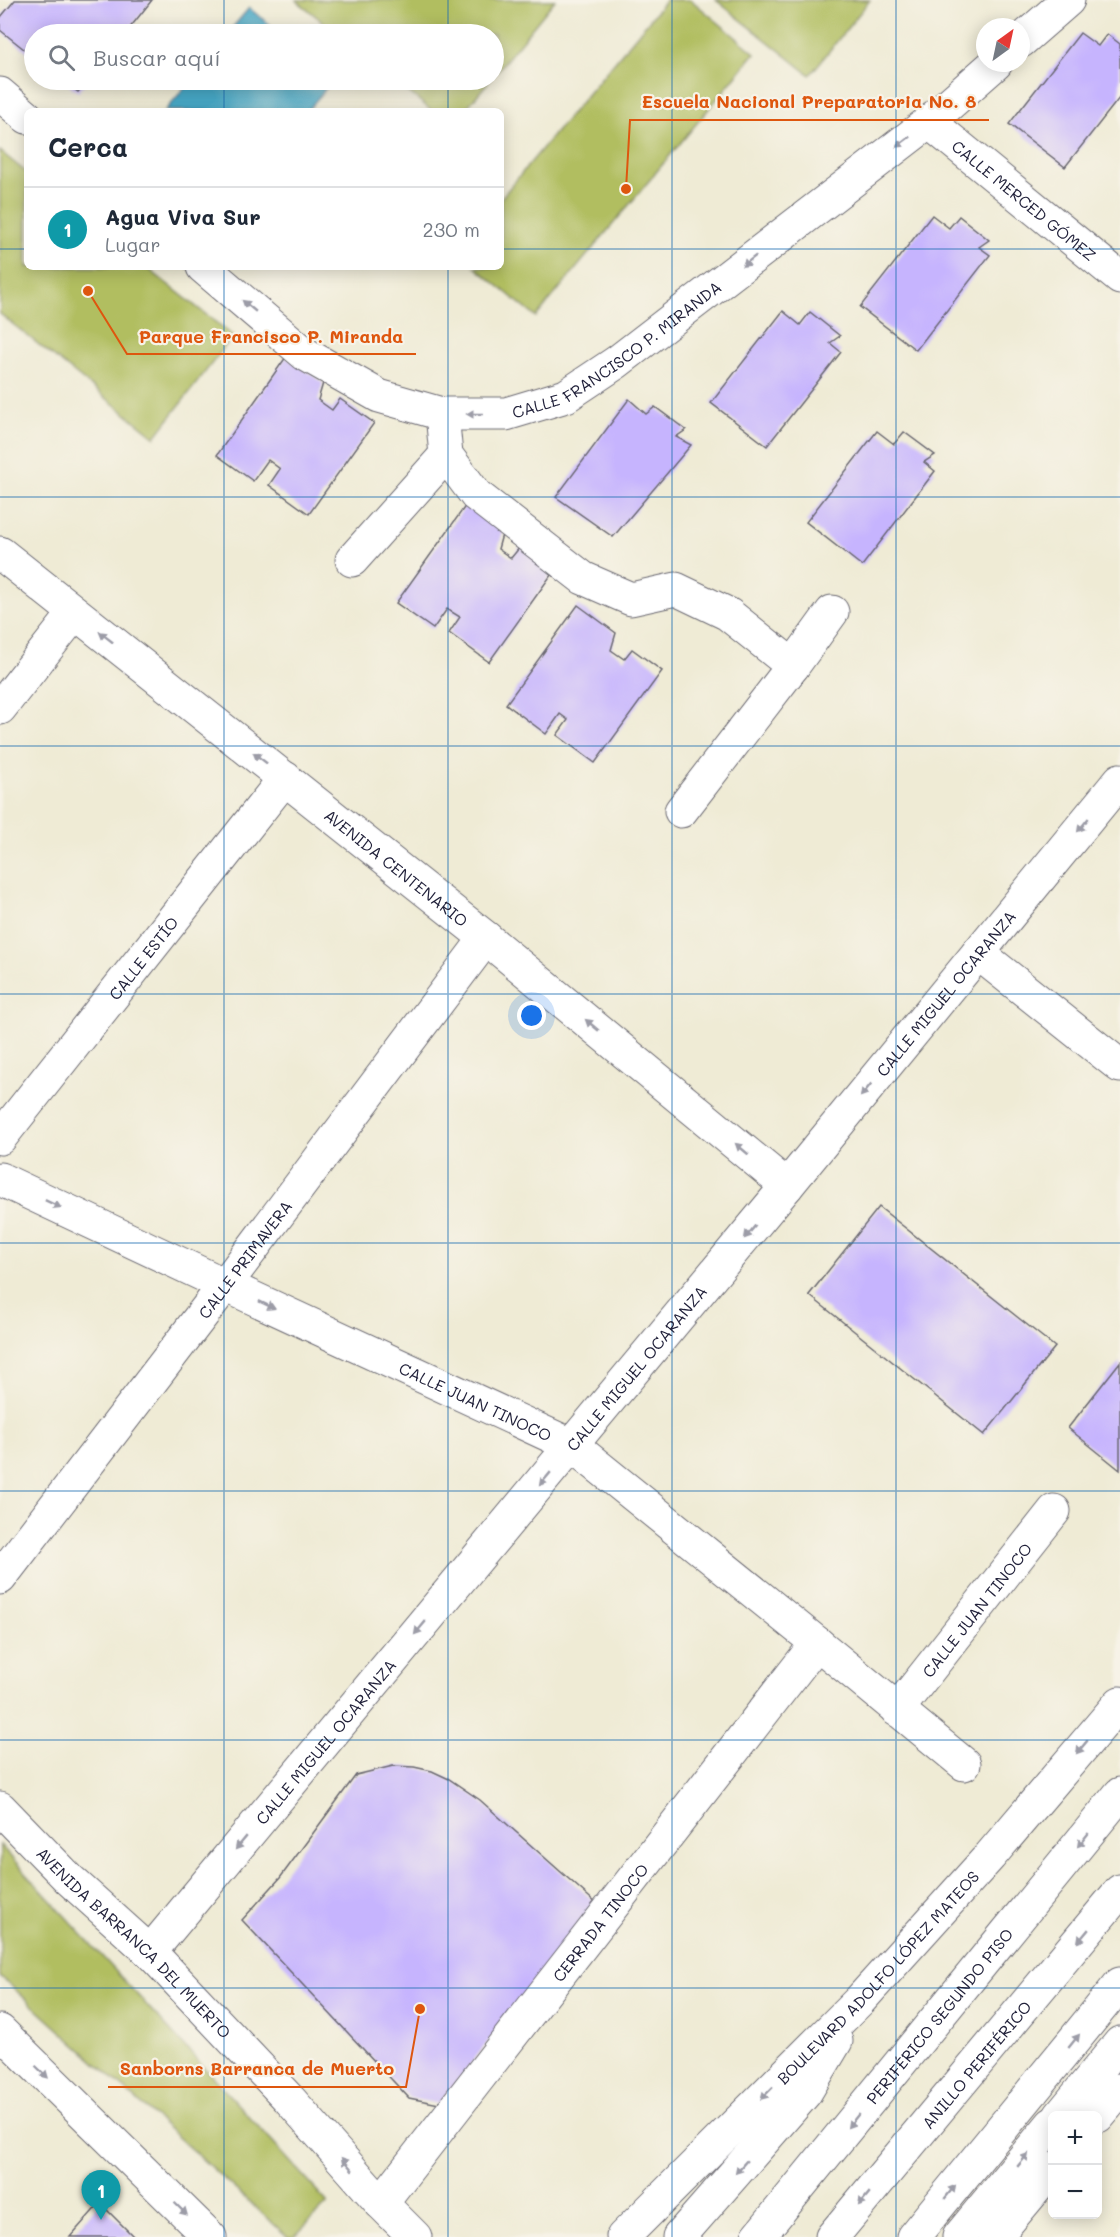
<!DOCTYPE html>
<html lang="es">
<head>
<meta charset="utf-8">
<style>
	body { margin:0; font-family:Mali,sans-serif; background:#f6f6f7; color:#1f2937 }
	.controls { position:absolute; right:18px; bottom:18px; display:grid; overflow:hidden; border-radius:9px; box-shadow:0 3px 15px #0003 }
	.controls button { width:54px; height:54px; display:grid; place-items:center; padding:0; border:0; border-bottom:2px solid #e0e1e3; background:#fff; color:#1f2937; font:30px sans-serif }
	.compass { position:absolute; left:976px; top:18px; width:54px; height:54px; border-radius:50%; background:#fff; box-shadow:0 3px 15px #0003; rotate:33deg }
	.you { position:absolute; left:532px; top:1016px; width:21px; height:21px; margin:-15px; border:4px solid #fff; border-radius:50%; background:#1a73e8; box-shadow:0 0 0 9px #1a73e833 }
	.badge { display:grid; place-items:center; width:39px; height:39px; border-radius:50%; background:#1f6fb2; color:#fff; font-size:20px; font-weight:700 }
	.pin { position:absolute; translate:-50% -50px; filter:drop-shadow(0 2px 3px #0008) }
	.pin::after { content:''; position:absolute; top:32px; width:21px; height:18px; background:inherit; clip-path:polygon(0 0,100% 0,50% 100%) }
	.list { margin:0; padding:0; list-style:none }
	h2 { display:flex; justify-content:space-between; align-items:center; height:78px; margin:0; padding:0 24px; font-size:26px }
	h2 small { font-size:20px; font-weight:400; color:#747a83 }
	.list li { display:grid; grid-template-columns:39px 1fr auto; gap:18px; align-items:center; box-sizing:border-box; height:84px; padding:0 24px; border-top:2px solid #e0e1e3 }
	.list b { display:block; font-size:22px; white-space:nowrap }
	.list p { margin:0; font-size:20px; white-space:nowrap; color:#747a83 }
	.list em { font-size:20px; font-style:normal; color:#747a83 }
	.icon { flex:none; width:33px; height:33px; fill:none; stroke:currentColor; stroke-width:2; stroke-linecap:round; stroke-linejoin:round }
	.map { position:relative; flex:none; width:1120px; height:2237px; overflow:hidden }
	.search { position:absolute; background:#fff; box-shadow:0 3px 15px #0003; left:24px; top:24px; width:480px; height:66px; display:flex; align-items:center; gap:15px; box-sizing:border-box; padding:0 21px; border-radius:33px; color:#747a83; font-size:22px }
	.panel { position:absolute; background:#fff; box-shadow:0 3px 15px #0003; left:24px; top:108px; width:480px; height:162px; border-radius:9px }
	.map>svg:first-child { display:block }
	.green { fill:#b1be60; stroke:#6a704e; stroke-width:1.5 }
	.water { fill:#46a8c6; stroke:#346580; stroke-width:1.5 }
	.building { fill:#c6b4fe }
	.lines { fill:none; stroke-linecap:round; stroke-linejoin:round }
	.minor-casing { stroke:#6a6871; stroke-width:35 }
	.major-casing { stroke:#6a6871; stroke-width:35 }
	.highway-casing { stroke:#6a6871; stroke-width:35 }
	.minor { stroke:#fff; stroke-width:33 }
	.major { stroke:#fff; stroke-width:33 }
	.highway { stroke:#fff; stroke-width:33 }
	.oneway { fill:#9c9ca7 }
	.grid { fill:none; stroke:#1f6fb2; stroke-width:1.5; stroke-opacity:0.55 }
	.labels { text-anchor:middle; dominant-baseline:central; stroke-width:4.5; stroke-linejoin:round; paint-order:stroke }
	.street-label { font-size:16px; fill:#22223b; stroke:#f7f3e8 }
	.leader { fill:none; stroke:#de560e; stroke-width:2 }
	.callout-dot { fill:#de560e; stroke:#f7f3e8; stroke-width:2 }
	.callout-label { font-size:18px; text-anchor:middle; font-weight:bold; fill:#de560e; stroke:#f7f3e8; stroke-width:4.5; stroke-linejoin:round; paint-order:stroke }
</style>
</head>
<body>
<div class="map">
<svg width="1120" height="2237" viewBox="0 0 1120 2237">
	<rect width="100%" height="100%" fill="#f7f3e8"/>
	<filter id="ink" filterUnits="userSpaceOnUse"><feTurbulence type="fractalNoise" baseFrequency=".0167" numOctaves="2"/><feDisplacementMap in="SourceGraphic" scale="12" xChannelSelector="R" yChannelSelector="G"/><feConvolveMatrix kernelMatrix="1 2 1 2 8 2 1 2 1" color-interpolation-filters="sRGB"/></filter>
	<filter id="wash" filterUnits="userSpaceOnUse"><feTurbulence type="fractalNoise" baseFrequency=".008" numOctaves="4" result="noise"/><feDisplacementMap in="SourceGraphic" scale="24" xChannelSelector="R" yChannelSelector="G"/><feGaussianBlur stdDeviation="1.35" result="paint"/><feColorMatrix in="noise" values="0 0 0 0 0 0 0 0 0 0 0 0 0 0 0 0 0 1.4 0 .05"/><feComposite in="paint" operator="in"/></filter>
	<g filter="url(#wash)">
		<rect width="100%" height="100%" fill="#efebd5"/>
		<path class="green" d="M 296,0 L 555,0 L 494,75 L 494,34 L 338,34 Z
			M 666,0 L 691,0 L 755,53 L 536,317 L 475,267 L 501,267 L 501,198 Z
			M 716,0 L 870,0 L 810,75 Z
			M 394,80 L 490,80 L 464,111 L 432,111 Z
			M 0,151 L 27,173 L 27,267 L 146,267 L 233,336 L 155,437 L 0,314 Z
			M 0,1845 L 328,2203 L 294,2237 L 288,2237 L 0,1976 Z"/>
		<path class="water" d="M 249,8 L 281,34 L 227,34 Z
			M 191,80 L 333,80 L 307,111 L 165,111 Z"/>
		<g id="blocks">
			<path class="building" d="M 15,0 L 152,0 L 125,34 L 34,34 L 34,57 L 0,30 L 0,18 Z
				M 1080,33 L 1098,46 L 1107,34 L 1120,44 L 1120,97 L 1065,167 L 1009,124 Z
				M 62,80 L 88,80 L 78,92 Z
				M 932,215 L 949,228 L 959,216 L 989,240 L 979,247 L 990,255 L 916,350 L 860,307 Z
				M 783,311 L 800,325 L 810,312 L 840,336 L 830,343 L 841,352 L 767,446 L 711,403 Z
				M 286,357 L 323,383 L 318,400 L 332,410 L 340,399 L 374,423 L 309,514 L 269,485 L 280,469 L 268,460 L 253,481 L 217,455 Z
				M 629,399 L 646,414 L 655,407 L 686,430 L 676,437 L 691,445 L 613,537 L 556,497 Z
				M 877,431 L 894,444 L 904,432 L 935,455 L 924,462 L 935,471 L 862,566 L 806,522 Z
				M 466,505 L 503,531 L 498,549 L 511,558 L 520,547 L 554,571 L 489,662 L 449,633 L 460,617 L 447,609 L 433,629 L 396,603 Z
				M 578,605 L 616,633 L 611,650 L 624,659 L 632,649 L 662,671 L 595,763 L 557,735 L 568,720 L 560,714 L 546,734 L 506,704 Z
				M 879,1207 L 1055,1347 L 984,1435 L 809,1295 Z
				M 1120,1362 L 1120,1470 L 1068,1428 Z
				M 393,1766 L 414,1767 L 432,1771 L 449,1779 L 480,1800 L 597,1904 L 439,2104 L 409,2098 L 242,1920 L 280,1878 L 356,1775 Z
				M 100,2203 L 134,2237 L 70,2237 Z"/>
		</g>
	</g>
	<g filter="url(#ink)">
		<use href="#blocks" fill-opacity="0" stroke="#6a6871" stroke-width="1.5"/>
		<g class="lines">
			<g class="minor-casing">
				<g id="minor">
					<path d="M 1021,41 L 1068,0"/>
					<path d="M 0,94 L 27,117"/>
					<path id="s1" d="M 929,122 L 1120,278"/>
					<path id="s2" d="M 203,267 L 305,354 L 379,396 L 442,414 L 506,414 L 566,396 L 617,362 L 929,122 L 996,63"/>
					<path d="M 442,414 L 446,455 L 476,495 L 583,578 L 631,599 L 676,589 L 728,614 L 793,666"/>
					<path id="s3" d="M 0,553 L 486,938 L 787,1186"/>
					<path d="M 352,560 L 446,455"/>
					<path d="M 0,708 L 75,613"/>
					<path d="M 681,811 L 793,666 L 832,612"/>
					<path d="M 978,953 L 1120,1066"/>
					<path id="s4" d="M 0,1138 L 285,778"/>
					<path id="s5" d="M 0,1179 L 225,1285 L 573,1446 L 817,1643 L 964,1764"/>
					<path id="s6" d="M 0,1578 L 225,1285 L 486,938"/>
					<path id="s7" d="M 897,1710 L 1054,1511"/>
					<path id="s8" d="M 150,1952 L 787,1186 L 1120,780"/>
					<path id="s9" d="M 381,2203 L 817,1643"/>
				</g>
			</g>
			<g class="major-casing">
				<g id="major">
					<path id="s10" d="M 0,1808 L 69,1879 L 150,1952 L 290,2100 L 381,2203 L 415,2237"/>
					<path d="M 0,2031 L 210,2237"/>
					<path d="M 1098,2116 L 1120,2090"/>
					<path id="s11" d="M 623,2237 L 860,2000 L 990,1856 L 1120,1703"/>
					<path d="M 679,2237 L 805,2093 L 836,2041"/>
					<path d="M 995,2237 L 1052,2169"/>
				</g>
			</g>
			<g class="highway-casing">
				<g id="highway">
					<path d="M 1060,2116 L 1120,2043"/>
					<path id="s12" d="M 758,2237 L 1120,1794"/>
					<path id="s13" d="M 832,2237 L 1120,1891"/>
					<path d="M 913,2237 L 1120,1984"/>
					<path d="M 959,2237 L 1052,2124"/>
				</g>
			</g>
			<use href="#minor" class="minor"/>
			<use href="#major" class="major"/>
			<use href="#highway" class="highway"/>
		</g>
		<defs><path id="oneway-solid" d="M-6-.8H1V-3.2L6.5 0L1 3.2V.8H-6Z" transform="scale(1.5)"/></defs>
		<g class="oneway">
			<use href="#oneway-solid" transform="translate(903 142) rotate(142)"/>
			<use href="#oneway-solid" transform="translate(749 261) rotate(142)"/>
			<use href="#oneway-solid" transform="translate(249 306) rotate(-140)"/>
			<use href="#oneway-solid" transform="translate(475 414) rotate(-180)"/>
			<use href="#oneway-solid" transform="translate(106 637) rotate(-142)"/>
			<use href="#oneway-solid" transform="translate(260 758) rotate(-142)"/>
			<use href="#oneway-solid" transform="translate(1083 825) rotate(129)"/>
			<use href="#oneway-solid" transform="translate(592 1025) rotate(-140)"/>
			<use href="#oneway-solid" transform="translate(866 1090) rotate(129)"/>
			<use href="#oneway-solid" transform="translate(742 1149) rotate(-140)"/>
			<use href="#oneway-solid" transform="translate(53 1204) rotate(25)"/>
			<use href="#oneway-solid" transform="translate(750 1232) rotate(130)"/>
			<use href="#oneway-solid" transform="translate(267 1305) rotate(25)"/>
			<use href="#oneway-solid" transform="translate(545 1479) rotate(130)"/>
			<use href="#oneway-solid" transform="translate(420 1628) rotate(130)"/>
			<use href="#oneway-solid" transform="translate(1082 1747) rotate(130)"/>
			<use href="#oneway-solid" transform="translate(1083 1840) rotate(129)"/>
			<use href="#oneway-solid" transform="translate(241 1843) rotate(130)"/>
			<use href="#oneway-solid" transform="translate(1083 1936) rotate(130)"/>
			<use href="#oneway-solid" transform="translate(1074 2041) rotate(-51)"/>
			<use href="#oneway-solid" transform="translate(42 2072) rotate(44)"/>
			<use href="#oneway-solid" transform="translate(767 2093) rotate(135)"/>
			<use href="#oneway-solid" transform="translate(853 2121) rotate(129)"/>
			<use href="#oneway-solid" transform="translate(1023 2160) rotate(-50)"/>
			<use href="#oneway-solid" transform="translate(347 2164) rotate(-131)"/>
			<use href="#oneway-solid" transform="translate(741 2167) rotate(131)"/>
			<use href="#oneway-solid" transform="translate(950 2192) rotate(-51)"/>
			<use href="#oneway-solid" transform="translate(864 2199) rotate(130)"/>
			<use href="#oneway-solid" transform="translate(181 2209) rotate(44)"/>
		</g>
	</g>
	<path class="grid" d="M 224,0 L 224,34M 448,0 L 448,34M 672,0 L 672,2237M 896,0 L 896,2237M 224,80 L 224,111M 448,80 L 448,111M 0,249 L 27,249M 501,249 L 1120,249M 224,267 L 224,2237M 448,267 L 448,2237M 0,497 L 1120,497M 0,746 L 1120,746M 0,994 L 1120,994M 0,1243 L 1120,1243M 0,1491 L 1120,1491M 0,1740 L 1120,1740M 0,1988 L 1120,1988"/>
	<g class="labels">
		<g class="street-label">
			<text stroke="none"><textPath href="#s1" startOffset="123">CALLE MERCED GÓMEZ</textPath></text>
			<text stroke="none"><textPath href="#s2" startOffset="478">CALLE FRANCISCO P. MIRANDA</textPath></text>
			<text stroke="none"><textPath href="#s3" startOffset="506">AVENIDA CENTENARIO</textPath></text>
			<text stroke="none"><textPath href="#s4" startOffset="230">CALLE ESTÍO</textPath></text>
			<text stroke="none"><textPath href="#s8" startOffset="1246">CALLE MIGUEL OCARANZA</textPath></text>
			<text stroke="none"><textPath href="#s6" startOffset="402">CALLE PRIMAVERA</textPath></text>
			<text stroke="none"><textPath href="#s8" startOffset="760">CALLE MIGUEL OCARANZA</textPath></text>
			<text stroke="none"><textPath href="#s5" startOffset="525">CALLE JUAN TINOCO</textPath></text>
			<text stroke="none"><textPath href="#s7" startOffset="128">CALLE JUAN TINOCO</textPath></text>
			<text stroke="none"><textPath href="#s8" startOffset="274">CALLE MIGUEL OCARANZA</textPath></text>
			<text stroke="none"><textPath href="#s9" startOffset="356">CERRADA TINOCO</textPath></text>
			<text stroke="none"><textPath href="#s10" startOffset="190">AVENIDA BARRANCA DEL MUERTO</textPath></text>
			<text stroke="none"><textPath href="#s11" startOffset="364">BOULEVARD ADOLFO LÓPEZ MATEOS</textPath></text>
			<text stroke="none"><textPath href="#s12" startOffset="286">PERIFÉRICO SEGUNDO PISO</textPath></text>
			<text stroke="none"><textPath href="#s13" startOffset="225">ANILLO PERIFÉRICO</textPath></text>
		</g>
	</g>
	<path class="leader" d="M626 189L630 120H989M88 291L127 354H416M420 2009L406 2087H108"/>
	<g class="callout-dot">
		<circle cx="626" cy="189" r="6"/>
		<circle cx="88" cy="291" r="6"/>
		<circle cx="420" cy="2009" r="6"/>
	</g>
	<g class="callout-label">
		<text x="809" y="108">Escuela Nacional Preparatoria No. 8</text>
		<text x="271" y="343">Parque Francisco P. Miranda</text>
		<text x="257" y="2075">Sanborns Barranca de Muerto</text>
	</g>
</svg>
<div class="controls">
<button>+</button>
<button>−</button>
</div>
<svg class="compass" viewBox="-18 -18 36 36"><path d="M0-13l5 13h-10z" fill="#e53935"/><path d="M0 13l5-13h-10z" fill="#747a83"/></svg>
<div class="you"></div>
<div class="pin badge" style="left:101px;top:2220px;background:#0f9aa8">1</div>
<div class="search"><svg class="icon" aria-label="search" viewBox="0 0 24 24"><circle cx="10" cy="10" r="6"/><path d="M15 15l6 6"/></svg>Buscar aquí</div>
<section class="panel">
<h2>Cerca<small></small></h2>
<ul class="list">
<li><span class="badge" style="background:#0f9aa8">1</span><div><b>Agua Viva Sur</b><p>Lugar</p></div><em>230 m</em></li>
</ul>
</section>
</div>
</body>
</html>
